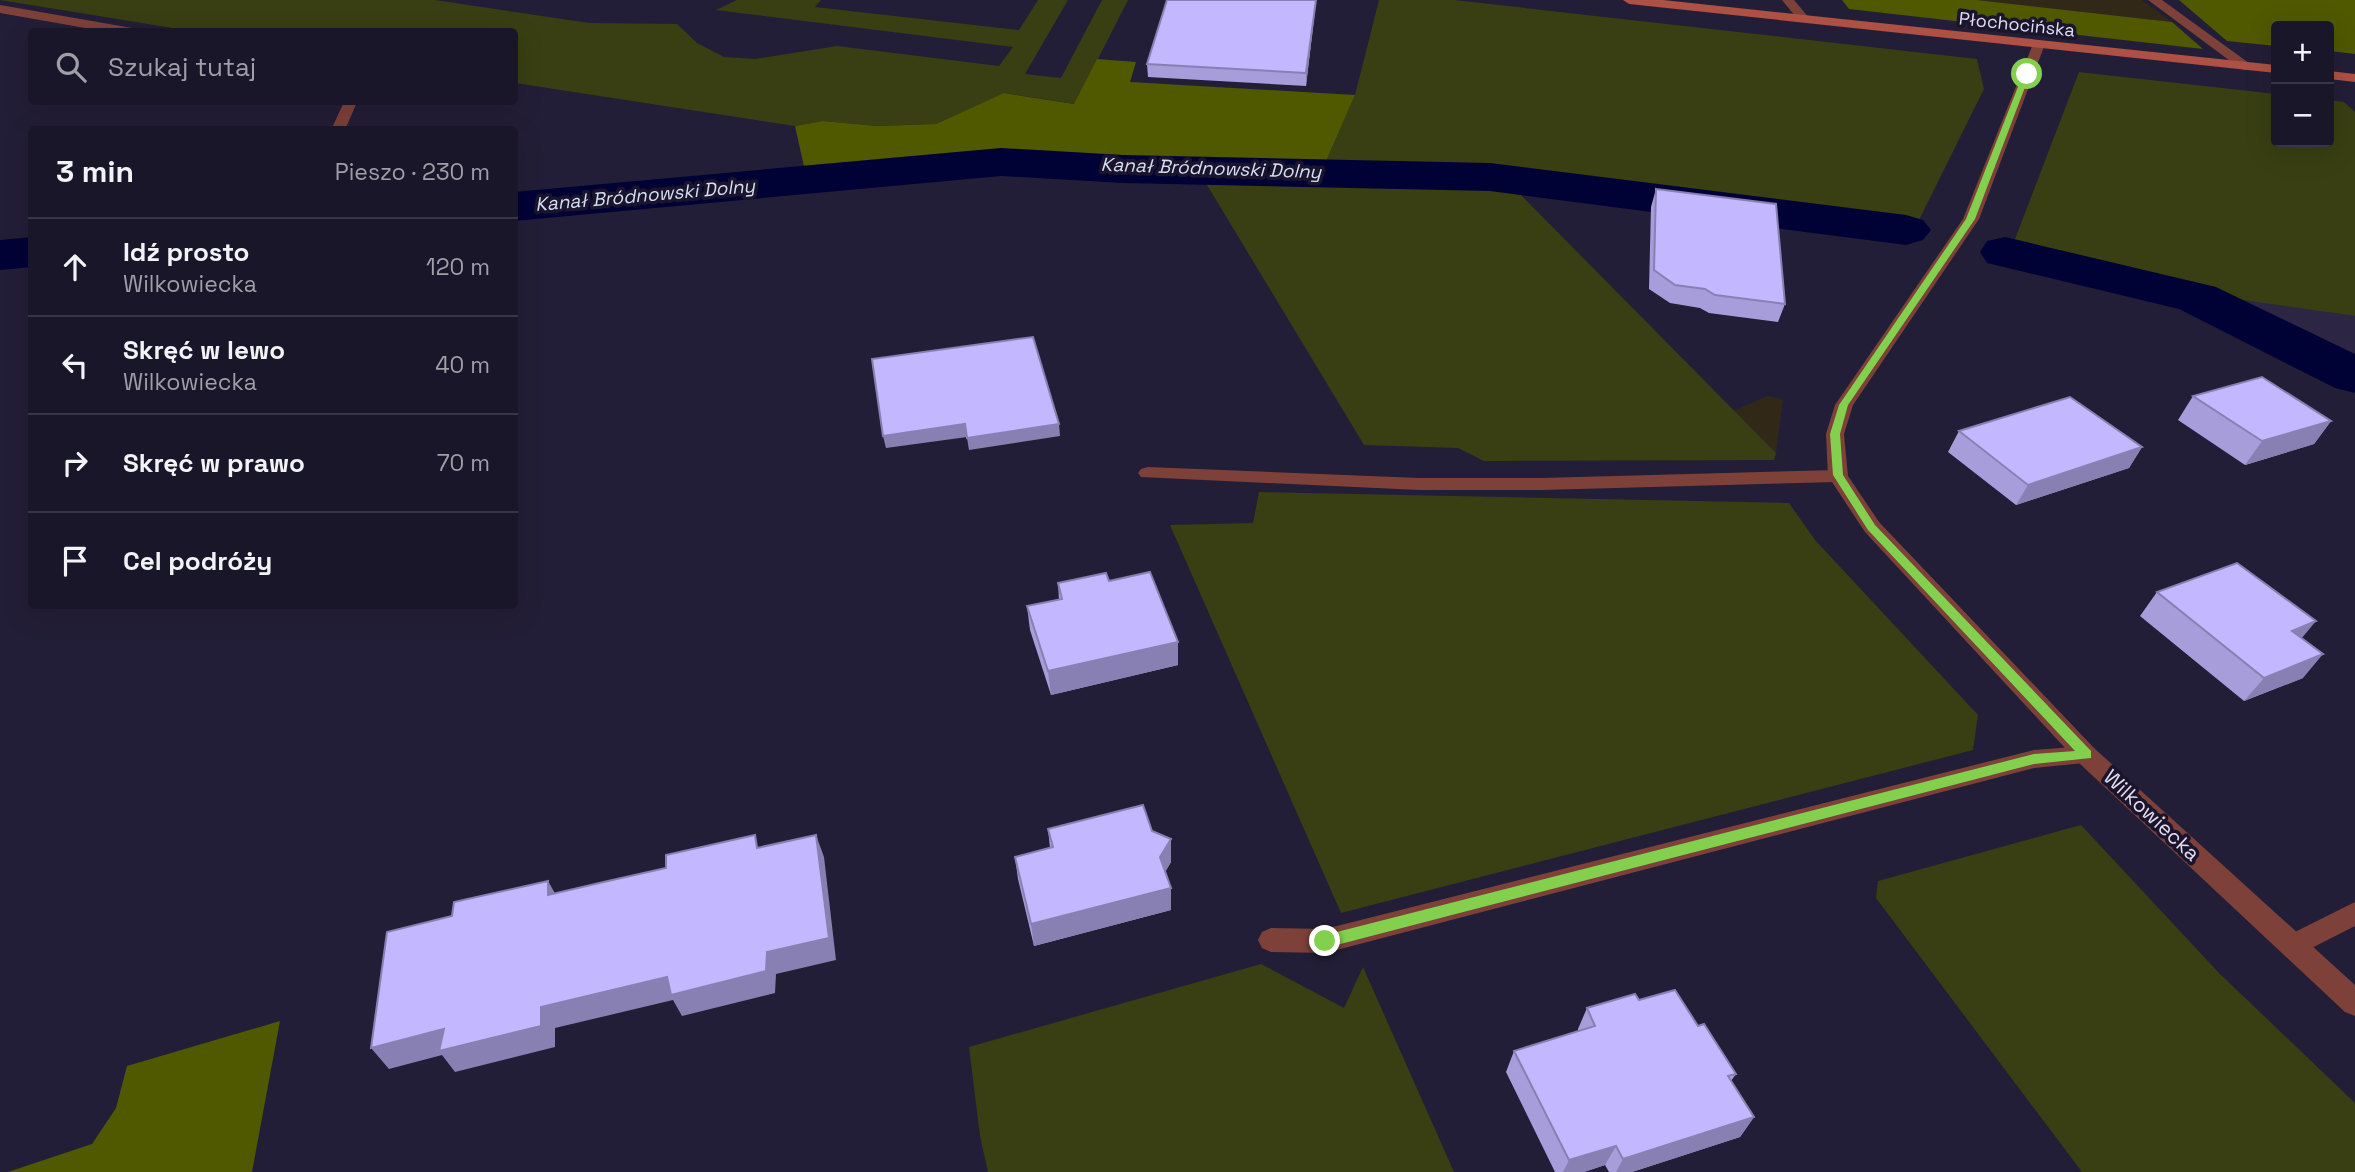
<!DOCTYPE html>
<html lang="pl">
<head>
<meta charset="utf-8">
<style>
	body { margin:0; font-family:"Space Grotesk",sans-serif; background:#231f31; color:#f1f3f6 }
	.controls { position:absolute; right:21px; top:21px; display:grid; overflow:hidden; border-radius:7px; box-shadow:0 7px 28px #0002 }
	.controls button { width:63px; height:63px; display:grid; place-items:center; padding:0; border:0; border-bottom:2px solid #383546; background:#1a1629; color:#f1f3f6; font:35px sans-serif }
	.stop { position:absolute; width:21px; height:21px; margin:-16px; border:5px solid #83d04e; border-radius:50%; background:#fff }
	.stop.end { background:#83d04e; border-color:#fff; box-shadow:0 2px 7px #0008 }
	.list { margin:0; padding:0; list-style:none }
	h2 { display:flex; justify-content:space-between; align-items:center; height:91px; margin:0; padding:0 28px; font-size:30px }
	h2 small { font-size:23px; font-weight:400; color:#9f9fa8 }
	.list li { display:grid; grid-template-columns:46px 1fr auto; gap:21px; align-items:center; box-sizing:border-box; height:98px; padding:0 28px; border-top:2px solid #383546 }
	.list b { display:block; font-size:26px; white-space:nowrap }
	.list p { margin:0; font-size:23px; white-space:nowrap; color:#9f9fa8 }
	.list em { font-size:23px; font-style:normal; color:#9f9fa8 }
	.icon { flex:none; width:38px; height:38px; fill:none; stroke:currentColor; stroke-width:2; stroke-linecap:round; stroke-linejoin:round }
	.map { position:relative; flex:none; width:2355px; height:1172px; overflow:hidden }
	.search { position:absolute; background:#1a1629; box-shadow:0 7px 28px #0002; left:28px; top:28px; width:490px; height:77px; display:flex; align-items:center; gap:18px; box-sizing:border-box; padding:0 24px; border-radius:7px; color:#9f9fa8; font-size:26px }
	.panel { position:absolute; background:#1a1629; box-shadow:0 7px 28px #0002; left:28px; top:126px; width:490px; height:483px; border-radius:7px }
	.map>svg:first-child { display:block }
	.built { fill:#2c2644 }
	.industrial { fill:#312818 }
	.green { fill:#393f12 }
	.forest { fill:#505800 }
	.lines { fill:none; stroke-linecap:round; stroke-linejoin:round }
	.canal { fill:#000236; fill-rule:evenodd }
	.service { fill:#7d4139; fill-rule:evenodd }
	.minor { fill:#7d4139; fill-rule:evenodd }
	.secondary { fill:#ae5043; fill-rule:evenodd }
	.wall { fill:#a89ddb }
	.shaded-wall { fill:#8880b2 }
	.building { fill:#c3b7ff; stroke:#8880b2; stroke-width:2 }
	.route { fill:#83d04e }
	.labels { text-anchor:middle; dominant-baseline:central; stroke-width:7; stroke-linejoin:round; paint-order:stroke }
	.far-street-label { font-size:18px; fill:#e0deef; stroke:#1a152c }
	.far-water-label { font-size:19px; font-style:italic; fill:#d5dff4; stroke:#1a152c }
	.street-label { font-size:21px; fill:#e0deef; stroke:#1a152c }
</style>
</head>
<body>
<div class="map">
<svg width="2355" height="1172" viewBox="0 0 2355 1172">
	<rect width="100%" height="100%" fill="#231e37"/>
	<path class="built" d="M 2190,292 L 2355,316 L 2355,365 L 2236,310 Z"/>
	<path class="industrial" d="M 1977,0 L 2142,0 L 2172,22 Z
		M 1767,396 L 1783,399 L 1776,453 L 1734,411 Z"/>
	<path class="green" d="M 0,0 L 435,0 L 589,23 L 677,24 L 697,43 L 724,57 L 755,59 L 837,46 L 999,66 L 1013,47 L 716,10 L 737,0 L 821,0 L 815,7 L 1019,30 L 1038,0 L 1068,0 L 1025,74 L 1061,78 L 1102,0 L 1128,0 L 1075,104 L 1005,93 L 936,124 L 877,126 L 823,121 L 795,126 L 515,83 L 514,32 L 191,31 Z
		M 1379,0 L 1454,0 L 1977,59 L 1984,89 L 1916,226 L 1901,237 L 1510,184 L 1776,453 L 1774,460 L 1484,461 L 1458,448 L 1364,445 L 1201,175 L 1015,169 L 947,171 L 807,184 L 807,191 L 515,219 L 515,199 L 933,160 L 1003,158 L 1324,166 L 1355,95 Z
		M 2079,72 L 2276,94 L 2276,142 L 2329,142 L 2329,100 L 2344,102 L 2355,112 L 2355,316 L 2194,293 L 2355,365 L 2355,384 L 2188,301 L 2007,260 Z
		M 1259,492 L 1789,503 L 1815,540 L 1978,715 L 1973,750 L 1341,913 L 1170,525 L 1253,523 Z
		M 2081,825 L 2219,973 L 2355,1103 L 2355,1172 L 2082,1172 L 1876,898 L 1878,881 Z
		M 1261,964 L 1344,1008 L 1363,967 L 1454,1172 L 988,1172 L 980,1136 L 969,1047 Z"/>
	<path class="forest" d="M 1842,0 L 1977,0 L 2172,22 L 2203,49 L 1849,9 Z
		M 2179,0 L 2355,0 L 2355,54 L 2329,51 L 2329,26 L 2276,26 L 2276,46 L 2227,41 Z
		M 1097,59 L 1136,62 L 1130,82 L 1355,95 L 1324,166 L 1003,158 L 933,160 L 805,171 L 795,126 L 823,121 L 877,126 L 936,124 L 1004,93 L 1074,104 Z
		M 280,1021 L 252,1172 L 8,1172 L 92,1144 L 116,1108 L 127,1066 Z"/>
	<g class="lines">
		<path class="canal" d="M 1001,148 L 1123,155 L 1490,163 L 1906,215 L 1923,220 L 1931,230 L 1923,240 L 1906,245 L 1490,191 L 1123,183 L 1001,176 L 514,221 L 514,192 Z
			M 32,237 L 32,267 L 0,270 L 0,240 Z
			M 2005,237 L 2216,287 L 2355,354 L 2355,393 L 2335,388 L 2179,309 L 1987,263 L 1980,252 L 1987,241 Z"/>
		<path class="service" d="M 1782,0 L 1794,0 L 1810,19 L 1808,22 L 1800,22 Z
			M 2148,0 L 2162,0 L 2253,66 L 2246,70 L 2241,69 Z
			M 0,5 L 132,28 L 138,32 L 108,32 L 0,13 Z
			M 344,102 L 357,102 L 345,130 L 331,130 Z
			M 1148,467 L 1419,478 L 1542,478 L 1838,470 L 1845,472 L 1848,476 L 1845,480 L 1838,482 L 1542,490 L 1419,490 L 1141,477 L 1138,473 L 1141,469 Z
			M 2086,746 L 2094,748 L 2098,755 L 2094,762 L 2034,768 L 1325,953 L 1271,952 L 1262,948 L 1258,940 L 1262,932 L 1271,928 L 1325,929 L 2034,750 Z
			M 2355,902 L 2355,926 L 2294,957 L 2285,953 L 2281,945 L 2285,937 Z"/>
		<path class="minor" d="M 2039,40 L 2045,44 L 1979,219 L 1853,405 L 1844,434 L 1848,476 L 1879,522 L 2094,748 L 2355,985 L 2355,1016 L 2345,1012 L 2078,762 L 1865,532 L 1828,476 L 1826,434 L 1835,405 L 1963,219 L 2033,44 Z"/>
		<path class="secondary" d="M 1623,0 L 1663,0 L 2276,65 L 2276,73 L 1629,4 Z
			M 2329,71 L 2355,74 L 2355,82 L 2329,79 Z"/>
	</g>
	<path class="wall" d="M 1167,0 L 1316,0 L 1306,86 L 1148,77 L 1147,64 Z
		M 1656,189 L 1785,304 L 1778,322 L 1709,313 L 1700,308 L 1670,303 L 1649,289 L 1651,207 Z
		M 2193,396 L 2331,421 L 2314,444 L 2245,465 L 2178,420 Z
		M 1959,431 L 2142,447 L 2129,468 L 2016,505 L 1948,452 Z
		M 1109,581 L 1178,665 L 1051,695 L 1030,630 L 1027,606 L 1059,600 L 1058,583 Z
		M 2157,592 L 2302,638 L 2303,678 L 2244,701 L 2140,616 Z
		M 1048,829 L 1152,831 L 1171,839 L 1171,862 L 1165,872 L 1171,888 L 1171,910 L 1034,946 L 1018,879 L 1015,857 L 1050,848 Z
		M 1639,1000 L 1698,1026 L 1736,1074 L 1731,1081 L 1754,1117 L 1740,1137 L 1632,1172 L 1609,1172 L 1605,1165 L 1584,1172 L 1555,1172 L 1506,1072 L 1514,1051 L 1578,1031 L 1578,1029 L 1587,1008 Z"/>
	<path class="shaded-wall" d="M 1316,0 L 1316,2 L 1306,86 L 1306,73 Z
		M 2331,421 L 2314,444 L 2245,465 L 2262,441 Z
		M 965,424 L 967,437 L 886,448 L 883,436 Z
		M 1059,424 L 1060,436 L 969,450 L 967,438 Z
		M 2142,447 L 2129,468 L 2016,505 L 2028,485 Z
		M 2316,621 L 2296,645 L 2292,631 Z
		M 1178,642 L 1178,665 L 1051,695 L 1048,671 Z
		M 2323,654 L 2303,678 L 2244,701 L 2264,678 Z
		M 816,835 L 824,857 L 836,960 L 776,974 L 775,993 L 682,1016 L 673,1000 L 555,1028 L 555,1047 L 455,1072 L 442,1055 L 389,1069 L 371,1048 L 444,1029 L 767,952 Z
		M 1171,839 L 1171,862 L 1161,879 L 1160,857 Z
		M 548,881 L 561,904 L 548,895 Z
		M 1171,888 L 1171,910 L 1034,946 L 1031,924 Z
		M 1754,1117 L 1740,1137 L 1632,1172 L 1616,1172 L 1623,1159 Z
		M 1616,1146 L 1605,1165 L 1584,1172 L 1563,1172 L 1569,1160 Z"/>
	<path class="building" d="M 1167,0 L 1316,0 L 1306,73 L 1147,64 Z
		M 1656,189 L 1776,204 L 1785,304 L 1715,295 L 1705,289 L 1675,285 L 1654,270 Z
		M 1033,337 L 1059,424 L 967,438 L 965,424 L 883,436 L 872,359 Z
		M 2262,377 L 2331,421 L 2262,441 L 2193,396 Z
		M 2070,397 L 2142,447 L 2028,485 L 1959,431 Z
		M 2237,563 L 2316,621 L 2292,631 L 2323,654 L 2264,678 L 2157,592 Z
		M 1150,572 L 1178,642 L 1048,671 L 1027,606 L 1062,599 L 1058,583 L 1106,573 L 1109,581 Z
		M 1143,805 L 1152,831 L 1171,839 L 1160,857 L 1171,888 L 1031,924 L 1015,857 L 1053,847 L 1048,829 Z
		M 755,835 L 757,848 L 816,835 L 829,938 L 767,952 L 766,971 L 671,995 L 667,977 L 541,1007 L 541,1026 L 439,1051 L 444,1029 L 371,1048 L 387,932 L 452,916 L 454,902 L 548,881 L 548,895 L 608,881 L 666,868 L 666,855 Z
		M 1675,990 L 1698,1026 L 1704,1024 L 1736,1074 L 1728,1076 L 1754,1117 L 1623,1159 L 1616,1146 L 1569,1160 L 1514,1051 L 1595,1026 L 1587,1008 L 1635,994 L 1639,1000 Z"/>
	<path class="route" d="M 2027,72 L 2030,74 L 1975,219 L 1848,405 L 1840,434 L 1843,475 L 1875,525 L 2091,751 L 2091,758 L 2034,764 L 1325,948 L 1320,946 L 1318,941 L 1325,935 L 2034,754 L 2075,751 L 1868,530 L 1833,475 L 1830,434 L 1839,405 L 1966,219 L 2023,74 Z"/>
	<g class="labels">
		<g class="far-street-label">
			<text transform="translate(2017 24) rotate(6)">Płochocińska</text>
		</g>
		<g class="far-water-label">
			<text transform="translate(1211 168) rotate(2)">Kanał Bródnowski Dolny</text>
			<text transform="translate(645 195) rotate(-5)">Kanał Bródnowski Dolny</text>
		</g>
		<g class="street-label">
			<text transform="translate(2152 815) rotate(43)">Wilkowiecka</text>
		</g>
	</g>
</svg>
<div class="controls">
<button>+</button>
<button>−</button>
</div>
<div class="stop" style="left:2027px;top:74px"></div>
<div class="stop end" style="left:1325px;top:941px"></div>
<div class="search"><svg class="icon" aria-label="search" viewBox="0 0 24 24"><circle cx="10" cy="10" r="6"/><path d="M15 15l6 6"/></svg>Szukaj tutaj</div>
<section class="panel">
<h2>3 min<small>Pieszo · 230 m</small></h2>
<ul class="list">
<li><svg class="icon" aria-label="ahead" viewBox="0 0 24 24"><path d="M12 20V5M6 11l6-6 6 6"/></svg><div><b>Idź prosto</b><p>Wilkowiecka</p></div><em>120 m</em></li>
<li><svg class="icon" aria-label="left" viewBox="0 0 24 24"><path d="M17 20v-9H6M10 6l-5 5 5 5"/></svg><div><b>Skręć w lewo</b><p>Wilkowiecka</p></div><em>40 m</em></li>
<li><svg class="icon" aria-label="right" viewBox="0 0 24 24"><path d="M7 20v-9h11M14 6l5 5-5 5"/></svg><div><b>Skręć w prawo</b></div><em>70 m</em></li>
<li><svg class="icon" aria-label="arrive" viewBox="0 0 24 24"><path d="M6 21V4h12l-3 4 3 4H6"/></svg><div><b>Cel podróży</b></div></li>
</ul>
</section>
</div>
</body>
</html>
